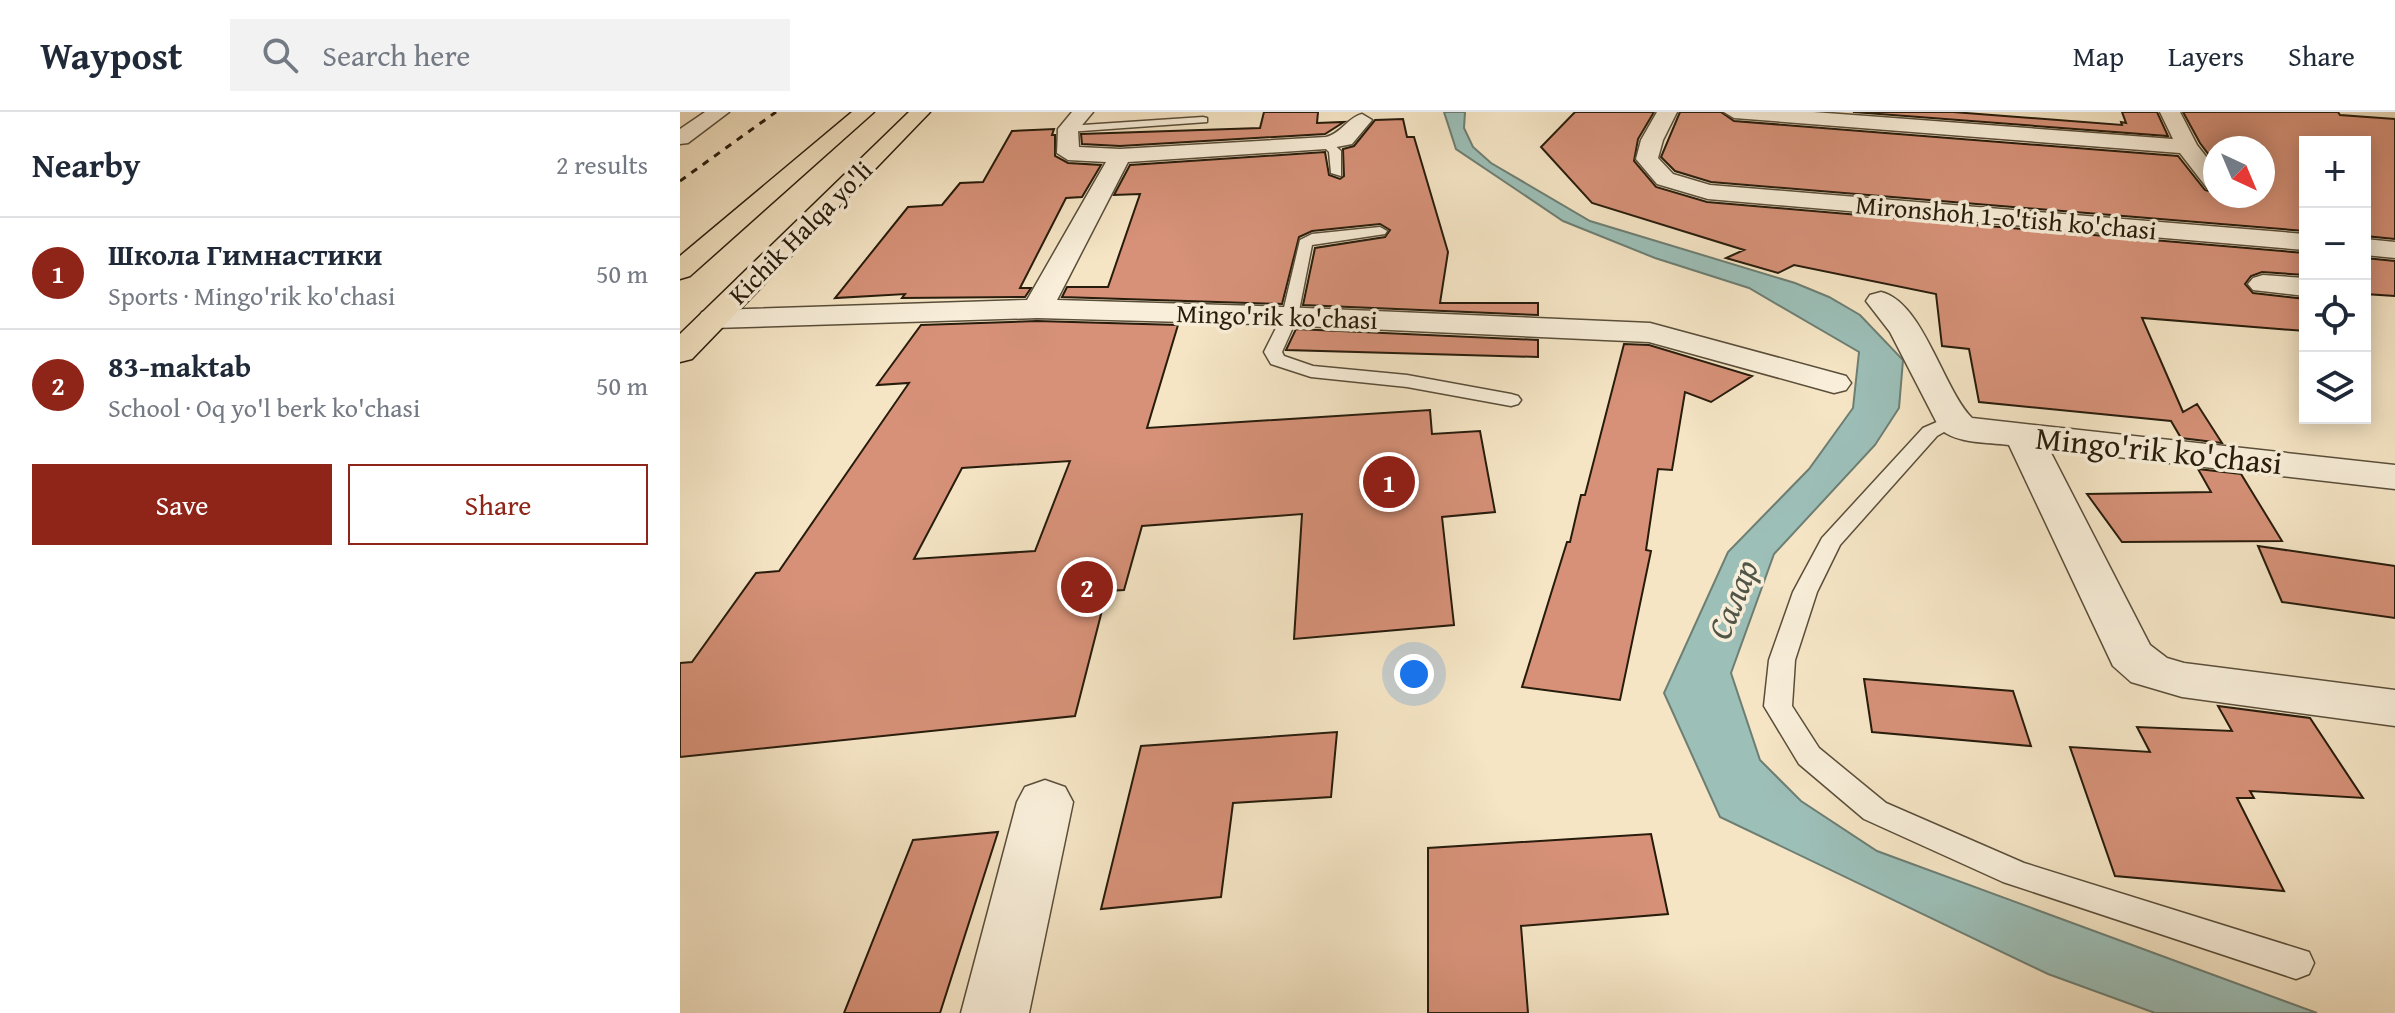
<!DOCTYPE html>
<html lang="en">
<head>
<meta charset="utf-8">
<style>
	body { margin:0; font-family:"Gentium Book Plus",serif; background:#f2f2f3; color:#1f2937 }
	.controls { position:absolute; right:24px; top:24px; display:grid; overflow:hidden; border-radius:0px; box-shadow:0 4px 20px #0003 }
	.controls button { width:72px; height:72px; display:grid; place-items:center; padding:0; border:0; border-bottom:2px solid #e0e1e3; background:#fff; color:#1f2937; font:40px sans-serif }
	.compass { position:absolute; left:1523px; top:24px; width:72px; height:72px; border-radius:50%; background:#fff; box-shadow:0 4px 20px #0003; rotate:136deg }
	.you { position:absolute; left:734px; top:562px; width:28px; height:28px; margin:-20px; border:6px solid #fff; border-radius:50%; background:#1a73e8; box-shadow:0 0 0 12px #1a73e833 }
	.badge { display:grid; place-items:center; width:52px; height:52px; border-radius:50%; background:#8f2418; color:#fff; font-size:26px; font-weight:700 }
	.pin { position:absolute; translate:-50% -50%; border:4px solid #fff; box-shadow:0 2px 8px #0006 }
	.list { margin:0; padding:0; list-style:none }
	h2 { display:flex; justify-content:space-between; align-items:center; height:104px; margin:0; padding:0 32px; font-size:34px }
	h2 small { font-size:26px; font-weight:400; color:#747a83 }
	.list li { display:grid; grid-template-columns:52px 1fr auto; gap:24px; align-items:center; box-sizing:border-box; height:112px; padding:0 32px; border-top:2px solid #e0e1e3 }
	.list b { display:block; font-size:30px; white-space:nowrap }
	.list p { margin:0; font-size:26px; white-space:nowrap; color:#747a83 }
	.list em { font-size:26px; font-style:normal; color:#747a83 }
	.actions { display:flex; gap:16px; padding:24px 32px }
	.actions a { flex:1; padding:18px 0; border:2px solid #8f2418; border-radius:0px; text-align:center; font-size:28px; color:#8f2418 }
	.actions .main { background:#8f2418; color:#fff }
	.icon { flex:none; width:44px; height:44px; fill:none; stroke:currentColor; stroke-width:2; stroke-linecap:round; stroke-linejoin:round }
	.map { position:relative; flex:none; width:1715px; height:901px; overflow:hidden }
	header { display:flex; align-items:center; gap:48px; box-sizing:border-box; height:112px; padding:0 40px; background:#fff; border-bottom:2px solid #e0e1e3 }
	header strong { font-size:38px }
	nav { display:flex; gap:44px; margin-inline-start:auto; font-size:28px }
	.search { width:560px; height:72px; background:#f2f2f3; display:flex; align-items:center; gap:20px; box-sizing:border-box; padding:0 28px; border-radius:0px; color:#747a83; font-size:30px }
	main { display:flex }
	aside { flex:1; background:#fff }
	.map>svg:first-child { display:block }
	.water { fill:#9cbfb8; stroke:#6d7e73; stroke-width:2 }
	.building { fill:#d69178; stroke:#271c0c; stroke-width:2; fill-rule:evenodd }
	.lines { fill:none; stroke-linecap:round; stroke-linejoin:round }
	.service-casing { stroke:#5a4e3a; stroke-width:3 }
	.minor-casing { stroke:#5a4e3a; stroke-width:3 }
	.tertiary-casing { stroke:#5a4e3a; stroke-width:3 }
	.trunk-casing { stroke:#271c0c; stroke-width:3 }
	.service { fill:#f8eed9; fill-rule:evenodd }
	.minor { fill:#f8eed9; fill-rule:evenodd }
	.tertiary { fill:#f8eed9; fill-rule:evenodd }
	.trunk { fill:#f5e5c5; fill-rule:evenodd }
	.rail { stroke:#271c0c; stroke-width:3; stroke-dasharray:7 7; stroke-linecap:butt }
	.labels { text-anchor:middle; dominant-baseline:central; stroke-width:7; stroke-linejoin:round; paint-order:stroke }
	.far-street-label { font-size:26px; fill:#271c0c; stroke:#f8eed9 }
	.street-label { font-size:32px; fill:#271c0c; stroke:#f8eed9 }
	.water-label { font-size:34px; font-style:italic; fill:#505548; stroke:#f8eed9 }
</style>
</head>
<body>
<header>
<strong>Waypost</strong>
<div class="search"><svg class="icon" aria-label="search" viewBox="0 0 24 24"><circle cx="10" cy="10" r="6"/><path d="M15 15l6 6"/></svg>Search here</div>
<nav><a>Map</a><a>Layers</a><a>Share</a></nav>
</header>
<main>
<aside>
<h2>Nearby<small>2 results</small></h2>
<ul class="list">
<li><span class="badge">1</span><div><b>Школа Гимнастики</b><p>Sports · Mingo'rik ko'chasi</p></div><em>50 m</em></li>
<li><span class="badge">2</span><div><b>83-maktab</b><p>School · Oq yo'l berk ko'chasi</p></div><em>50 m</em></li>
</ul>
<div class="actions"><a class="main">Save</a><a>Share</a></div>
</aside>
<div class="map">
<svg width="1715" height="901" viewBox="0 0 1715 901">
	<rect width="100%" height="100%" fill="#f5e5c5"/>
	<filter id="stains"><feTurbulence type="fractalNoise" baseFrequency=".0025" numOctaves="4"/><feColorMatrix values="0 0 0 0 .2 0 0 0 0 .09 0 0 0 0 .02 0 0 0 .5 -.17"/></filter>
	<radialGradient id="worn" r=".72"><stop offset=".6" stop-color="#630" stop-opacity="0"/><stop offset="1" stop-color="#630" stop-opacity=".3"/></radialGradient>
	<path class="water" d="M 764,0 L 785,0 L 784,16 L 793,35 L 811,51 L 910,109 L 1115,171 L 1149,185 L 1180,203 L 1223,248 L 1219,296 L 1195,333 L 1094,442 L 1051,561 L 1080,648 L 1121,689 L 1197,739 L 1637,901 L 1475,901 L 1368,862 L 1040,705 L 984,581 L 1048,440 L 1129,357 L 1173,296 L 1179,240 L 1069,176 L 975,146 L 883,109 L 776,37 Z"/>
	<path class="building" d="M 584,0 L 638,0 L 637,11 L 664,10 L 645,22 L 440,34 L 402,32 L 401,22 L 580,16 Z
		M 895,0 L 974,0 L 958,27 L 954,49 L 976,75 L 1027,90 L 1625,141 L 1625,163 L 1582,160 L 1571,164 L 1565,172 L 1573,181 L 1625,187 L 1625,219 L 1462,206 L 1503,300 L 1517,292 L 1542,331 L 1501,326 L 1491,309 L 1299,290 L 1289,237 L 1262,234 L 1256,182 L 1114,153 L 1098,161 L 1046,146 L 1064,138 L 912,91 L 861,35 Z
		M 1000,0 L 1041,0 L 1054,9 L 1498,44 L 1525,78 L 1535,81 L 1535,84 L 1583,84 L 1583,36 L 1535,36 L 1535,51 L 1520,31 L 1503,0 L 1658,0 L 1660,3 L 1715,7 L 1715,127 L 1685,124 L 1685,30 L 1625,30 L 1625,119 L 1031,70 L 995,59 L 981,45 Z
		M 1173,0 L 1273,0 L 1442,13 L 1441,10 L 1446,11 L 1442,0 L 1477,0 L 1488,24 Z
		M 723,7 L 727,25 L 734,25 L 768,140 L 760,191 L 858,191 L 858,203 L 623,193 L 635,136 L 705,125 L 710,118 L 700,112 L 632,119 L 619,125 L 602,192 L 382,185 L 387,175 L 428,175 L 460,82 L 434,83 L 450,53 L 645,40 L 649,63 L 660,67 L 664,64 L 663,37 L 674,34 L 695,8 Z
		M 374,17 L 372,23 L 375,23 L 375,44 L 388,51 L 421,53 L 402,85 L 386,86 L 340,176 L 351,176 L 345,185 L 222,186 L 225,182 L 155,186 L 228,95 L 262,93 L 280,71 L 303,70 L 332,19 Z
		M 1685,146 L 1715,149 L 1715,184 L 1685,182 Z
		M 357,209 L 498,213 L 467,316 L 750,298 L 752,322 L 800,319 L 815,400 L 762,405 L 774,513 L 614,527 L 622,402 L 462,414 L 444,478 L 427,479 L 395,604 L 0,645 L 0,551 L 12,550 L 76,461 L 99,459 L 229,271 L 197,273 L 241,213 ZM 390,349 L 355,439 L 234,447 L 282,356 Z
		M 616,217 L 858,228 L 858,245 L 606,238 Z
		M 944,232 L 969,233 L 1072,264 L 1031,290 L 1005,280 L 992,358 L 978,357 L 966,438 L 971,439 L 940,588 L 842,575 L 887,430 L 890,430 L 901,383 L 905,383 Z
		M 1518,357 L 1561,362 L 1602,429 L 1442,430 L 1407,382 L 1531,380 Z
		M 1578,434 L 1715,454 L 1715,506 L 1602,490 Z
		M 1184,567 L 1333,579 L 1351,634 L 1192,620 Z
		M 1538,594 L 1630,606 L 1683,686 L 1570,679 L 1574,686 L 1557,686 L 1604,779 L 1435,764 L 1390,635 L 1470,640 L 1457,615 L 1552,619 Z
		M 657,620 L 651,685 L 553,691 L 541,785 L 421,797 L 461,634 Z
		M 318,720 L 260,901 L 164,901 L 233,728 Z
		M 971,722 L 988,802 L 841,814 L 848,901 L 748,901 L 748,736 Z"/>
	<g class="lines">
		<g class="service-casing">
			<path id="service" d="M 523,5 L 527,6 L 527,10 L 388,20 L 382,17 L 388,14 Z
				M 642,29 L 650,29 L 661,39 L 661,64 L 651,61 L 649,40 L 640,31 Z
				M 700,115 L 707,119 L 705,122 L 632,133 L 618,204 L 602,240 L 604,244 L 633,254 L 727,263 L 831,282 L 838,284 L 841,288 L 838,292 L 831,294 L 727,275 L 631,265 L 591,252 L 584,240 L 602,204 L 620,128 L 632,122 Z
				M 1273,303 L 1280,305 L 1283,309 L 1257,324 L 1160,433 L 1137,480 L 1115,548 L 1112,594 L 1139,636 L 1206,691 L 1344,751 L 1629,840 L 1634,851 L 1629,862 L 1616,867 L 1323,770 L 1184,707 L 1119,652 L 1084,594 L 1089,548 L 1113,480 L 1142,426 L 1243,316 Z"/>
		</g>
		<g class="minor-casing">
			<path id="minor" d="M 392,0 L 413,0 L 398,18 L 399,35 L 440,37 L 646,25 C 662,21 667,6 682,2 L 692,8 L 672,32 L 646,37 L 448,50 L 377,188 L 578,194 L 970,211 L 1166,264 L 1171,271 L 1166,278 L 1154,281 L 969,230 L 578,212 L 357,206 L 33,216 L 22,214 L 18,207 L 22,200 L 33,198 L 347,188 L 426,50 L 388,48 L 377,41 L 378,17 Z
				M 977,0 L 997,0 L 983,28 L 978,46 L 993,62 L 1030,73 L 1625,122 L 1625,138 L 1028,87 L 977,72 L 956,47 L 961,28 Z
				M 1044,0 L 1133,0 L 1493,27 L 1480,0 L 1500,0 L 1517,33 L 1535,56 L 1535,78 L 1527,76 L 1500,41 L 1054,6 Z
				M 1685,127 L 1715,130 L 1715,146 L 1685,143 Z
				M 1583,163 L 1625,166 L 1625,184 L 1573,178 L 1568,172 L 1573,166 Z
				M 1201,180 C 1243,190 1263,277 1292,306 L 1715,353 L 1715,377 L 1369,337 L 1470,533 L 1487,546 L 1504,551 L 1715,578 L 1715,614 L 1502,585 L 1451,570 L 1433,554 L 1329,333 C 1307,330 1277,332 1260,317 L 1210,220 L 1186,189 L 1190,183 Z
				M 365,668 L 385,675 L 393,690 L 349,901 L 281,901 L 337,690 L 345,675 Z"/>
		</g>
		<g class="tertiary-casing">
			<path id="tertiary" d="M 25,0 L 49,0 L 8,31 L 0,32 L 0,17 Z"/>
		</g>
		<g class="trunk-casing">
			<path id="trunk" d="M 172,0 L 194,0 L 10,164 L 0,167 L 0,144 Z
				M 229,0 L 250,0 L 12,247 L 0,250 L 0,222 Z"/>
		</g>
		<use href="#service" class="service"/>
		<use href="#minor" class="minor"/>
		<use href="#tertiary" class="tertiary"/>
		<use href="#trunk" class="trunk"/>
		<path class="rail" d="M 0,69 L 96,0"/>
	</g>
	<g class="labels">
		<g class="far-street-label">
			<text transform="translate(1326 105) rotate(5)">Mironshoh 1-o'tish ko'chasi</text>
			<text transform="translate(120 120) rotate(-45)">Kichik Halqa yo'li</text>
			<text transform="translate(597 204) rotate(2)">Mingo'rik ko'chasi</text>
		</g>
		<g class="street-label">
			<text transform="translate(1479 338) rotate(6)">Mingo'rik ko'chasi</text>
		</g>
		<g class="water-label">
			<text transform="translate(1052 487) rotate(-68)">Салар</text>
		</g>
	</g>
	<rect width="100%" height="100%" filter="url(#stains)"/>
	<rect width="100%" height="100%" fill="url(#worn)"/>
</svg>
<div class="controls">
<button>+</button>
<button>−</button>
<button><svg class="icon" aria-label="locate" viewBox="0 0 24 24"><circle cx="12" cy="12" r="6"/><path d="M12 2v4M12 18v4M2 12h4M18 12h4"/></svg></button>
<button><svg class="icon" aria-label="layers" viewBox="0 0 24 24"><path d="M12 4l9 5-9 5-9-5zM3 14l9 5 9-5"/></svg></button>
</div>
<svg class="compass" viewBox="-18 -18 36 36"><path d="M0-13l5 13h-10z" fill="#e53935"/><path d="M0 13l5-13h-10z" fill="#747a83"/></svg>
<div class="you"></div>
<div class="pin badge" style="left:709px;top:370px">1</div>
<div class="pin badge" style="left:407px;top:475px">2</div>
</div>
</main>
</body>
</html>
